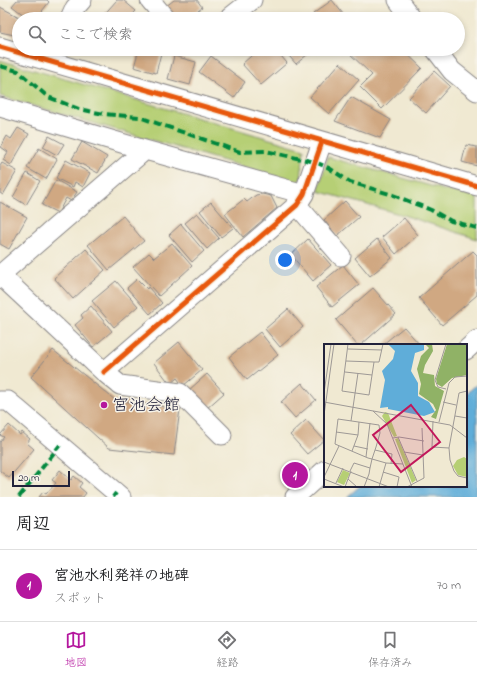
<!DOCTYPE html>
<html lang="ja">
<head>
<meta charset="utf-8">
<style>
	body { margin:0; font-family:"Indie Flower","Klee One",sans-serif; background:#f6f6f6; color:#202124 }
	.scale { position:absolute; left:12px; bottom:10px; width:58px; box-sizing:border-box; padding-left:4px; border:2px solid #22223b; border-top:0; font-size:11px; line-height:14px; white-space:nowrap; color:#22223b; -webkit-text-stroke:3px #f7f3e8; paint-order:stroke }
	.you { position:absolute; left:285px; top:260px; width:14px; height:14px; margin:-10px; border:3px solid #fff; border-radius:50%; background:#1a73e8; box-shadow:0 0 0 6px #1a73e833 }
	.badge { display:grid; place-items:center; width:26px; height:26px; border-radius:50%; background:#b5179e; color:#fff; font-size:13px; font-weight:700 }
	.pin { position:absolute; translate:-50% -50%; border:2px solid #fff; box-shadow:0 1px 4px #0006 }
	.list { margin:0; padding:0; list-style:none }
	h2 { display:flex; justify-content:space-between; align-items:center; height:52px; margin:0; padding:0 16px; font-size:17px }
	h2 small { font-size:13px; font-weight:400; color:#757577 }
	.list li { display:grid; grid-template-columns:26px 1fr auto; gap:12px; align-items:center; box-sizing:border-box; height:72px; padding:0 16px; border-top:1px solid #e0e0e0 }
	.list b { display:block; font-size:15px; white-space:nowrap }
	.list p { margin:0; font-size:13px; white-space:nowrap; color:#757577 }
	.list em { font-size:13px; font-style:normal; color:#757577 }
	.icon { flex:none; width:22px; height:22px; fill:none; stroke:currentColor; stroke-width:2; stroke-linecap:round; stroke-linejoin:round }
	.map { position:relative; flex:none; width:477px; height:497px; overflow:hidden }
	.search { position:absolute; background:#fff; box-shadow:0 2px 6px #0003; left:12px; right:12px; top:12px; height:44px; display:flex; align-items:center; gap:10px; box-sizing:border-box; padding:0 14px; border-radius:22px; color:#757577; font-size:15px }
	.sheet { height:124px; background:#fff }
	nav { display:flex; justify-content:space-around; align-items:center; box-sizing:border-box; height:56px; border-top:1px solid #e0e0e0; background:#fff; font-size:11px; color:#757577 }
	nav a { display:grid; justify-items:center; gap:2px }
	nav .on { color:#b5179e }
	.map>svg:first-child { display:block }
	.green { fill:#b6cf74; stroke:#6c7858 }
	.water { fill:#5fadd9; stroke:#40688a }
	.building { fill:#d0a882 }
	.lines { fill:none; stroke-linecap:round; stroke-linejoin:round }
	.minor-casing { stroke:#898686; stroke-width:21 }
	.minor { stroke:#fff; stroke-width:19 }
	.quiet { stroke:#00873e; stroke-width:4; stroke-dasharray:8 4; stroke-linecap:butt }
	.cycleway-casing { stroke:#f7f3e8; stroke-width:8 }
	.cycleway { stroke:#e8590c; stroke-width:5 }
	.poi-dot { fill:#b5179e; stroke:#f7f3e8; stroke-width:1.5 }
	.labels { text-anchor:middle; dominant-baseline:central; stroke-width:3; stroke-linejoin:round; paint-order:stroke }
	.poi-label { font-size:17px; fill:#22223b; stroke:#f7f3e8; text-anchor:start }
	.inset-road { fill:none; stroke:#9e9996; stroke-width:1 }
	.view { fill:#c2185b; fill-opacity:0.15; stroke:#c2185b; stroke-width:2 }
	.inset-edge { fill:none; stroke:#22223b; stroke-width:2 }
</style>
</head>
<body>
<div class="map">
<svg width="477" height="497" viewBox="0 0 477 497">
	<rect width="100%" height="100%" fill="#f7f3e8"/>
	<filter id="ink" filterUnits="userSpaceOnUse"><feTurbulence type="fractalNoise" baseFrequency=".025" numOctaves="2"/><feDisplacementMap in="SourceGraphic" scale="8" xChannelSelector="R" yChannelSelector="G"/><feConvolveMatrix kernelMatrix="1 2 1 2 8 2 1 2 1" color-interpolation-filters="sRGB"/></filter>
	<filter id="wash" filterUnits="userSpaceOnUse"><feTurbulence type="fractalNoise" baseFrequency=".012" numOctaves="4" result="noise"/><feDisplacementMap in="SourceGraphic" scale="16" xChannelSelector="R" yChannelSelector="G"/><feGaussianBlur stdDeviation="0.9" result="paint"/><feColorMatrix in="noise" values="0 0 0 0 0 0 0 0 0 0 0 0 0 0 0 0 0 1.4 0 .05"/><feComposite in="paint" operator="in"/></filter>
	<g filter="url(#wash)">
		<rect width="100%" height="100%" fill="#f0e9d2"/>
		<path class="green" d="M 0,60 L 304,149 L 301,179 L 296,182 L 0,96 Z
			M 328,157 L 445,190 L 477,197 L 477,239 L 403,215 L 318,191 Z"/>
		<path class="water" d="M 477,384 L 477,497 L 347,497 L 360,486 L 466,486 L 466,394 Z"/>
		<g id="blocks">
			<path class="building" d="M 17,0 L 47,0 L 49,2 L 36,19 L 29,19 L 12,6 Z
				M 117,0 L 123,0 L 136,11 L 128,19 L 100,19 Z
				M 174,0 L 197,0 L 202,7 L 186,19 L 174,19 L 165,7 Z
				M 332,0 L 347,19 L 316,19 L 313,14 Z
				M 0,7 L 23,19 L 19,19 L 19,36 L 0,32 Z
				M 139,49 L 162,49 L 156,73 L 134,67 Z
				M 259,49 L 275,49 L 287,63 L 261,85 L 242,64 Z
				M 283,49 L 314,49 L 296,64 Z
				M 345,49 L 402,49 L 422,68 L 382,109 L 360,87 L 372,75 Z
				M 174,56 L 196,62 L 190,85 L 168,79 Z
				M 211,56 L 245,82 L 234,98 L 199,72 Z
				M 340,63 L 359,80 L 329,114 L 310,97 Z
				M 434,71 L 450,86 L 426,113 L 409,98 Z
				M 351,97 L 391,120 L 380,138 L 335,121 Z
				M 18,128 L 29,134 L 11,165 L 3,160 L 8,152 L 1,147 L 7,136 L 11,139 Z
				M 49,136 L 64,144 L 57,155 L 43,147 Z
				M 82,142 L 107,157 L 98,173 L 72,159 Z
				M 466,145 L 477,147 L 477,166 L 462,162 Z
				M 39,148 L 57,159 L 46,179 L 27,168 Z
				M 66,160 L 90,173 L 83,187 L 75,182 L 73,187 L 56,178 Z
				M 2,163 L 17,171 L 3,195 L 0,193 L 0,166 Z
				M 27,173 L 40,181 L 26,205 L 13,197 Z
				M 56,180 L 77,192 L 71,201 L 66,198 L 58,213 L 42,205 Z
				M 262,194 L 271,196 L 277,208 L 243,237 L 225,214 L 244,199 L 247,202 L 256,195 Z
				M 345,201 L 359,217 L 337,236 L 324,220 Z
				M 0,202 L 27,217 L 9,249 L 0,244 Z
				M 211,202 L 233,228 L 221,237 L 200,211 Z
				M 197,213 L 219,238 L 207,249 L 185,223 Z
				M 123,216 L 144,241 L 109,270 L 88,245 Z
				M 404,218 L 418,235 L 396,254 L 382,237 Z
				M 181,224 L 204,251 L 192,262 L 169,235 Z
				M 308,239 L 331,265 L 313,281 L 291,255 Z
				M 377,239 L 392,258 L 370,276 L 355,258 Z
				M 172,243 L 192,266 L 159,296 L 133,267 L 149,253 L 154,258 Z
				M 86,249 L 105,270 L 73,299 L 54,278 Z
				M 473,251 L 477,255 L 477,295 L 442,325 L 419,298 Z
				M 343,265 L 359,285 L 332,307 L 316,287 Z
				M 137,279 L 147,289 L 148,287 L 162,303 L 150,314 L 127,288 Z
				M 116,281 L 138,306 L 114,327 L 92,301 Z
				M 373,288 L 396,314 L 361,345 L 357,345 L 336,320 Z
				M 91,306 L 112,331 L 93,347 L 75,325 L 83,318 L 81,315 Z
				M 288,309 L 303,327 L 280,347 L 265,329 Z
				M 404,327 L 420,345 L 382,345 Z
				M 260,332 L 278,355 L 247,380 L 229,357 Z
				M 179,342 L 202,370 L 183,386 L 177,378 L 170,384 L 154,363 Z
				M 53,350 L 115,400 L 180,409 L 174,455 L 109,448 L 31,377 Z
				M 207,374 L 224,393 L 206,409 L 189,390 Z
				M 302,383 L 316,400 L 295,418 L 281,402 Z
				M 306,420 L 324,440 L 307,454 L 290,435 Z
				M 9,425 L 20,435 L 22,432 L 30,439 L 27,443 L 34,449 L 9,478 L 0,471 L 0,442 L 4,437 L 0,435 Z
				M 60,470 L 71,480 L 74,476 L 82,483 L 79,487 L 86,493 L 83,497 L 39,497 L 43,492 L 46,494 L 56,483 L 52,480 Z"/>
		</g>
	</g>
	<g filter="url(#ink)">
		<use href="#blocks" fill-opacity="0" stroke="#898686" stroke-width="1"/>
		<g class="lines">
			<g class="minor-casing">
				<path id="minor" d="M 150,0 L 166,19
					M 398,0 L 412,19
					M 70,19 L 75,8 L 82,0
					M 228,19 L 252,0
					M 0,47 L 477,186
					M 435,49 L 452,71 L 477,91
					M 0,107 L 145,150 L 304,194
					M 297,205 L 341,256
					M 0,275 L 104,372 L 120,385 L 180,393 L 222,435
					M 0,275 L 145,150
					M 466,350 L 477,340
					M 104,372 L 297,205 L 304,194 L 322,142
					M 0,401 L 8,401 L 121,497
					M 295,497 L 325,470"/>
			</g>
			<use href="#minor" class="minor"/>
			<path class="quiet" d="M 0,66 L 18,71 L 48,97 L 79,109 L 104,114 L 139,117 L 240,152 L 265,151 L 315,162 L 329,168 L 350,182 L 393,195 L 431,210 L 451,221 L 477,228
				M 19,497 L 60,445
				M 113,497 L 116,493"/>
			<g class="cycleway-casing">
				<path id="cycleway" d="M 0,47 L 477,186
					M 104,372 L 297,205 L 304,194 L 322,142"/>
			</g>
			<use href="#cycleway" class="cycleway"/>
		</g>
	</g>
	<circle class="poi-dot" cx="104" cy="405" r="4"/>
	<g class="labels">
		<g class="poi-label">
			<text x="112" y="405">宮池会館</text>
		</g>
	</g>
	<g transform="translate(324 344)">
		<rect width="143" height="143" fill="#f0e9d2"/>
		<path d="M 61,68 L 64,69 L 73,92 L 70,93 L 58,72 ZM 74,94 L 92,136 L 88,139 L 71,95 ZM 140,113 L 143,115 L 143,133 L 134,131 L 129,122 L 133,116 ZM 19,126 L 26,129 L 20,141 L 13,138 Z" fill="#b6cf74"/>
		<path d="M 101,0 L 108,0 L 109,7 L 101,21 L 99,29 L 110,31 L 111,42 L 120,47 L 112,75 L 107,73 L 112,66 L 109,60 L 95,50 L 97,40 L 93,25 L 97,12 L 105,4 ZM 123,0 L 143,0 L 143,31 L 128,34 L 118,43 L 113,40 L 112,35 Z" fill="#90b266"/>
		<path d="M 64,0 L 100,0 L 100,6 L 91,9 L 87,27 L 94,39 L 94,52 L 105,58 L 111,68 L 100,72 L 64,65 L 64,63 L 56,64 L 61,36 L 58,27 L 69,15 L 71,7 Z" fill="#5fadd9"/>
		<path class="inset-road" d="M 24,0 L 18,47 L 45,51 L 50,18 L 55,18 L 59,0M 122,0 L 111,36 L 114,43 L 122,45M 24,5 L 58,6M 22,17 L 50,18M 21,28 L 48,31M 143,47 L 135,49 L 125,104 L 126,116 L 130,127 L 134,132 L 143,134M 0,49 L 7,0M 0,58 L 126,81 L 143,94M 119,58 L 132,61M 49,67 L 63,80 L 88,143M 0,71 L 10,0M 131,72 L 143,74M 27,77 L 34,29M 109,77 L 108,103 L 125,104M 115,78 L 125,39 L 131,33 L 143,32M 12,88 L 34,91M 74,93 L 93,137M 69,94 L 75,93 L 100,97M 30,102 L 44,105M 51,106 L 68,110 L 67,120M 28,107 L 34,91 L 35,78M 80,108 L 99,111M 42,113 L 46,79M 0,118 L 65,143M 26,127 L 30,119 L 46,124M 59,128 L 75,133 L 73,143M 0,133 L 15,102M 0,135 L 20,143M 24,135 L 33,143M 12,139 L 19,124M 21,143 L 27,127M 40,143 L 45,130 L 46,124 L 48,115 L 52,103 L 56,89 L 55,81 L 14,75 L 11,100 L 44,114 L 48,115 L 62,119 L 79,120M 55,143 L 62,119M 83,143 L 100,134 L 98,84"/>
		<path class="view" d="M 87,61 L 116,98 L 77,128 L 49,91 Z"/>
		<rect width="143" height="143" class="inset-edge"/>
	</g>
</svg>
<div class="scale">20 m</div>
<div class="you"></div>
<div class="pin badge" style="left:295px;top:475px">1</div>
<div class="search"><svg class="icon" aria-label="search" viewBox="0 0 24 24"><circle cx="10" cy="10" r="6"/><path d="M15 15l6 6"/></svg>ここで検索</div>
</div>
<section class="sheet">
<h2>周辺<small></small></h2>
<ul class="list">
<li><span class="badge">1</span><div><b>宮池水利発祥の地碑</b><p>スポット</p></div><em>70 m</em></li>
</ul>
</section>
<nav>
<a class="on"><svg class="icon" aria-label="map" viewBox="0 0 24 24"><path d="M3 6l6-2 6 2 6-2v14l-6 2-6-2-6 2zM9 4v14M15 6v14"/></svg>地図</a>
<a><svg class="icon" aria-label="directions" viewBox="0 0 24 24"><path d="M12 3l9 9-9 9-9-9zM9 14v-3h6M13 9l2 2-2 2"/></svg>経路</a>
<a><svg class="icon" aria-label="saved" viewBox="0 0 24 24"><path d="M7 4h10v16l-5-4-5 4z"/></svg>保存済み</a>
</nav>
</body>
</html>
